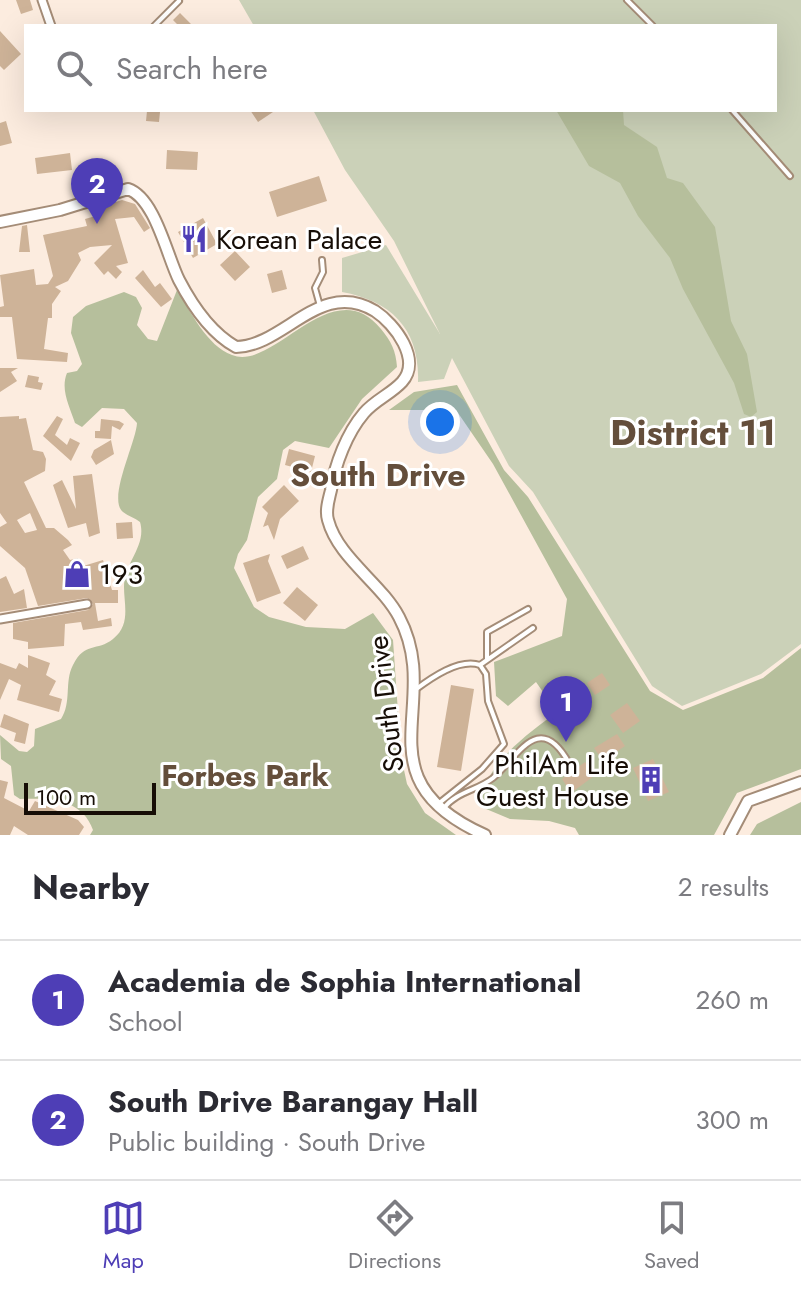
<!DOCTYPE html>
<html lang="en">
<head>
<meta charset="utf-8">
<style>
	body { margin:0; font-family:Jost,sans-serif; background:#f2f2f3; color:#2b2b33 }
	.scale { position:absolute; left:24px; bottom:20px; width:132px; box-sizing:border-box; padding-left:8px; border:4px solid #160d06; border-top:0; font-size:22px; line-height:28px; white-space:nowrap; color:#160d06; -webkit-text-stroke:6px #fff; paint-order:stroke }
	.you { position:absolute; left:440px; top:422px; width:28px; height:28px; margin:-20px; border:6px solid #fff; border-radius:50%; background:#1a73e8; box-shadow:0 0 0 12px #1a73e833 }
	.badge { display:grid; place-items:center; width:52px; height:52px; border-radius:50%; background:#4e3eb6; color:#fff; font-size:26px; font-weight:700 }
	.pin { position:absolute; translate:-50% -66px; filter:drop-shadow(0 2px 4px #0008) }
	.pin::after { content:''; position:absolute; top:42px; width:28px; height:24px; background:inherit; clip-path:polygon(0 0,100% 0,50% 100%) }
	.list { margin:0; padding:0; list-style:none }
	h2 { display:flex; justify-content:space-between; align-items:center; height:104px; margin:0; padding:0 32px; font-size:34px }
	h2 small { font-size:26px; font-weight:400; color:#7c7c81 }
	.list li { display:grid; grid-template-columns:52px 1fr auto; gap:24px; align-items:center; box-sizing:border-box; height:120px; padding:0 32px; border-top:2px solid #e1e1e2 }
	.list b { display:block; font-size:30px; white-space:nowrap }
	.list p { margin:0; font-size:26px; white-space:nowrap; color:#7c7c81 }
	.list em { font-size:26px; font-style:normal; color:#7c7c81 }
	.icon { flex:none; width:44px; height:44px; fill:none; stroke:currentColor; stroke-width:2; stroke-linecap:round; stroke-linejoin:round }
	.map { position:relative; flex:none; width:801px; height:835px; overflow:hidden }
	.search { position:absolute; background:#fff; box-shadow:0 8px 32px #0002; left:24px; right:24px; top:24px; height:88px; display:flex; align-items:center; gap:20px; box-sizing:border-box; padding:0 28px; border-radius:0px; color:#7c7c81; font-size:30px }
	.sheet { height:344px; background:#fff }
	nav { display:flex; justify-content:space-around; align-items:center; box-sizing:border-box; height:112px; border-top:2px solid #e1e1e2; background:#fff; font-size:22px; color:#7c7c81 }
	nav a { display:grid; justify-items:center; gap:4px }
	nav .on { color:#4e3eb6 }
	.map>svg:first-child { display:block }
	.green { fill:#cbd1b8 }
	.forest { fill:#b6bf9c }
	.building { fill:#ceb398; fill-rule:evenodd }
	.lines { fill:none; stroke-linecap:round; stroke-linejoin:round }
	.service-casing { stroke:#a48c77; stroke-width:8 }
	.minor-casing { stroke:#a48c77; stroke-width:11 }
	.secondary-casing { stroke:#a48c77; stroke-width:14 }
	.service { stroke:#fff; stroke-width:4 }
	.minor { stroke:#fff; stroke-width:7 }
	.secondary { stroke:#fff; stroke-width:10 }
	.labels { text-anchor:middle; dominant-baseline:central; stroke-width:6; stroke-linejoin:round; paint-order:stroke }
	.poi-label { font-size:28px; fill:#160d06; stroke:#fff; text-anchor:start }
	.street-label { font-size:28px; fill:#160d06; stroke:#fff }
	.neighbourhood-label { font-size:30px; font-weight:bold; fill:#644e3b; stroke:#fff }
	.quarter-label { font-size:32px; font-weight:bold; fill:#644e3b; stroke:#fff }
	.district-label { font-size:36px; font-weight:bold; fill:#644e3b; stroke:#fff }
</style>
</head>
<body>
<div class="map">
<svg width="801" height="835" viewBox="0 0 801 835">
	<rect width="100%" height="100%" fill="#fcecdf"/>
	<path class="green" d="M 239,0 L 801,0 L 801,644 L 761,674 L 682,706 L 652,686 L 533,492 L 509,466 L 452,358 L 444,379 L 418,382 C 420,330 392,301 342,292 L 342,258 L 386,245 L 440,334 L 394,241 L 345,170 L 313,110 L 775,110 L 775,26 L 254,26 Z"/>
	<path class="forest" d="M 556,110 L 623,110 L 624,125 L 657,147 L 667,178 L 683,183 L 715,227 L 731,321 L 747,354 L 757,412 L 751,417 L 744,414 L 734,383 L 683,289 L 670,258 L 638,216 L 620,183 L 589,166 Z
		M 177,290 C 191,312 207,346 232,355 C 274,372 332,269 381,329 C 391,341 396,351 397,367 L 362,399 L 329,448 L 295,441 L 283,450 L 277,479 L 258,497 L 247,540 L 238,554 L 234,568 L 254,607 L 269,617 L 306,627 L 345,629 L 373,613 L 393,640 L 401,756 L 407,784 L 425,813 L 456,835 L 90,835 L 93,830 C 82,798 48,798 20,799 L 14,795 L 11,766 L 1,759 L 0,735 L 19,751 L 27,752 L 34,746 L 35,729 L 61,719 C 72,702 64,682 73,665 C 85,641 97,652 113,639 C 131,625 124,605 124,587 C 124,562 147,546 140,522 C 135,518 128,516 123,512 C 107,499 136,443 137,423 L 124,409 L 102,408 L 82,427 L 75,423 C 70,407 60,390 67,373 L 77,371 L 82,364 L 71,333 L 73,317 L 86,306 L 124,292 L 136,297 L 142,308 L 137,325 L 148,339 L 157,341 Z
		M 457,385 L 504,470 L 528,497 L 650,691 L 683,710 L 763,678 L 801,648 L 801,769 L 737,793 L 714,835 L 579,835 L 575,828 L 549,821 L 510,819 L 479,806 C 485,764 525,736 557,712 L 536,682 L 508,706 L 496,696 L 494,662 L 562,636 L 567,599 L 493,464 L 456,410 L 389,410 L 414,392 Z
		M 801,802 L 801,835 L 750,835 L 757,824 Z"/>
	<path class="building" d="M 16,0 L 30,0 L 33,10 L 21,14 Z
		M 180,13 L 193,26 L 179,26 L 173,20 Z
		M 0,31 L 21,54 L 4,70 L 0,66 Z
		M 250,110 L 276,110 L 258,122 Z
		M 147,111 L 160,112 L 159,122 L 146,121 Z
		M 6,121 L 12,143 L 0,146 L 0,123 Z
		M 167,150 L 198,152 L 197,170 L 166,169 Z
		M 70,153 L 72,170 L 37,174 L 35,158 Z
		M 319,176 L 327,201 L 277,217 L 269,192 Z
		M 122,200 L 135,204 L 150,228 L 144,232 L 134,217 L 115,219 L 128,263 L 116,266 L 122,272 L 116,279 L 108,271 L 104,275 L 94,263 L 112,245 L 90,247 L 78,253 L 81,260 L 68,281 L 55,287 L 61,291 L 52,304 L 52,318 L 48,318 L 44,349 L 68,353 L 67,362 L 17,359 L 12,317 L 0,317 L 0,307 L 4,306 L 0,275 L 34,269 L 36,285 L 48,284 L 53,276 L 43,235 L 87,226 L 85,219 L 103,214 L 100,207 Z
		M 203,218 L 217,244 L 193,258 L 178,232 Z
		M 27,225 L 30,252 L 19,252 L 22,226 Z
		M 235,251 L 250,267 L 235,281 L 220,265 Z
		M 143,270 L 155,287 L 160,283 L 172,299 L 161,307 L 135,278 Z
		M 282,270 L 287,289 L 272,293 L 267,274 Z
		M 0,368 L 18,368 L 11,372 L 17,381 L 0,392 Z
		M 28,375 L 39,377 L 38,382 L 43,383 L 41,390 L 25,387 Z
		M 19,416 L 19,419 L 26,418 L 33,450 L 43,452 L 46,459 L 45,471 L 24,482 L 46,528 L 54,528 L 68,540 L 72,545 L 63,550 L 70,560 L 78,558 L 80,567 L 103,560 L 112,590 L 118,590 L 118,603 L 95,603 L 98,621 L 111,618 L 112,626 L 83,630 L 81,622 L 65,624 L 64,646 L 28,649 L 28,642 L 13,639 L 13,623 L 88,610 L 93,604 L 87,598 L 38,606 L 25,568 L 0,546 L 0,527 L 7,523 L 0,513 L 0,417 ZM 30,513 L 37,530 L 25,533 L 17,520 Z
		M 57,416 L 63,419 L 55,435 L 67,445 L 70,438 L 80,443 L 71,461 L 43,436 Z
		M 101,419 L 119,421 L 124,424 L 120,430 L 112,426 L 111,439 L 95,438 L 95,431 L 100,431 Z
		M 111,440 L 114,454 L 96,465 L 91,457 L 94,450 Z
		M 289,449 L 315,456 L 311,472 L 285,465 Z
		M 92,474 L 100,533 L 89,537 L 86,523 L 68,528 L 53,485 L 62,480 L 76,509 L 73,476 Z
		M 284,485 L 299,501 L 280,519 L 274,540 L 268,525 L 263,527 L 268,513 L 262,507 Z
		M 132,522 L 133,538 L 117,539 L 116,523 Z
		M 303,546 L 309,559 L 287,569 L 281,556 Z
		M 270,554 L 268,561 L 281,593 L 257,602 L 243,563 Z
		M 6,576 L 14,594 L 24,589 L 27,608 L 0,612 L 0,579 Z
		M 297,587 L 318,605 L 305,621 L 283,603 Z
		M 28,655 L 50,663 L 46,675 L 56,681 L 49,695 L 62,699 L 59,712 L 17,700 L 21,685 L 9,679 L 0,700 L 0,663 L 16,669 L 19,663 L 28,668 Z
		M 602,673 L 610,685 L 595,695 L 587,683 Z
		M 451,685 L 474,689 L 461,771 L 437,767 Z
		M 627,703 L 640,721 L 623,733 L 610,715 Z
		M 4,714 L 29,724 L 25,744 L 14,741 L 16,733 L 0,727 Z
		M 617,734 L 625,746 L 603,761 L 594,748 Z
		M 653,759 L 669,792 L 648,801 L 633,768 Z
		M 585,762 L 594,776 L 571,793 L 562,779 Z
		M 0,780 L 8,782 L 4,798 L 29,811 L 35,801 L 78,820 L 84,827 L 79,835 L 28,835 L 14,826 L 10,835 L 0,835 Z"/>
	<g class="lines">
		<g class="service-casing">
			<path id="service" d="M 627,0 L 653,26
				M 154,26 L 179,1
				M 732,110 L 790,176
				M 320,306 L 315,288 L 323,272 L 322,260
				M 487,659 L 487,632 L 528,609
				M 480,665 L 533,628
				M 415,690 C 431,678 459,658 480,665 L 486,674 L 488,701 L 504,744 L 482,769 L 438,804
				M 444,808 C 456,792 478,790 493,778 C 518,757 539,709 569,763"/>
		</g>
		<g class="minor-casing">
			<path id="minor" d="M 42,0 L 51,26
				M 0,619 L 87,604"/>
		</g>
		<g class="secondary-casing">
			<path id="secondary" d="M 0,222 L 60,210 L 128,189 C 155,198 167,256 179,280 C 192,305 211,333 236,347 C 285,346 320,278 375,311 C 395,324 422,360 402,382 C 391,394 375,400 364,413 C 347,433 335,464 331,490 C 329,499 325,510 328,520 C 338,558 381,583 399,617 C 445,703 357,778 485,835
				M 730,835 L 748,801 L 801,782"/>
		</g>
		<use href="#service" class="service"/>
		<use href="#minor" class="minor"/>
		<use href="#secondary" class="secondary"/>
	</g>
	<defs>
		<g id="restaurant-bare" transform="scale(2.16)"><path d="M-5-6h1v4h1v-4h1v4h1v-4h1v5L-1.5 .5V6h-2V.5L-5-1ZM5-6V6H3V1.5H1.5Q1.5-4 5-6Z" fill="#4e3eb6" stroke="#fff" stroke-width="2.5" paint-order="stroke"/></g>
		<g id="shop-bare" transform="scale(2.16)"><path d="M-5-2.5h2.3a2.7 3.5 0 0 1 5.4 0H5L5.5 6h-11ZM-1.5-2.5h3a1.5 2.3 0 0 0-3 0Z" fill="#4e3eb6" stroke="#fff" stroke-width="2.5" paint-order="stroke"/></g>
		<g id="building-bare" transform="scale(2.16)"><path d="M-4-6H4V6H1V3H-1V6H-4ZM-2.5-4.3h1.7v1.8h-1.7ZM.8-4.3h1.7v1.8H.8ZM-2.5-1h1.7V.8h-1.7ZM.8-1h1.7V.8H.8Z" fill="#4e3eb6" stroke="#fff" stroke-width="2.5" paint-order="stroke"/></g>
	</defs>
	<g fill-rule="evenodd">
		<use href="#restaurant-bare" x="194" y="239"/>
		<use href="#shop-bare" x="77" y="574"/>
		<use href="#building-bare" x="651" y="780"/>
	</g>
	<g class="labels">
		<g class="poi-label">
			<text x="216" y="239">Korean Palace</text>
			<text x="99" y="574">193</text>
			<text x="629" y="764" text-anchor="end">PhilAm Life<tspan x="629" dy="32">Guest House</tspan></text>
		</g>
		<g class="street-label">
			<text transform="translate(386 704) rotate(-97)">South Drive</text>
		</g>
		<g class="neighbourhood-label">
			<text x="245" y="775">Forbes Park</text>
		</g>
		<g class="quarter-label">
			<text x="378" y="475">South Drive</text>
		</g>
		<g class="district-label">
			<text x="693" y="432">District 11</text>
		</g>
	</g>
</svg>
<div class="scale">100 m</div>
<div class="you"></div>
<div class="pin badge" style="left:566px;top:742px">1</div>
<div class="pin badge" style="left:97px;top:224px">2</div>
<div class="search"><svg class="icon" aria-label="search" viewBox="0 0 24 24"><circle cx="10" cy="10" r="6"/><path d="M15 15l6 6"/></svg>Search here</div>
</div>
<section class="sheet">
<h2>Nearby<small>2 results</small></h2>
<ul class="list">
<li><span class="badge">1</span><div><b>Academia de Sophia International</b><p>School</p></div><em>260 m</em></li>
<li><span class="badge">2</span><div><b>South Drive Barangay Hall</b><p>Public building · South Drive</p></div><em>300 m</em></li>
</ul>
</section>
<nav>
<a class="on"><svg class="icon" aria-label="map" viewBox="0 0 24 24"><path d="M3 6l6-2 6 2 6-2v14l-6 2-6-2-6 2zM9 4v14M15 6v14"/></svg>Map</a>
<a><svg class="icon" aria-label="directions" viewBox="0 0 24 24"><path d="M12 3l9 9-9 9-9-9zM9 14v-3h6M13 9l2 2-2 2"/></svg>Directions</a>
<a><svg class="icon" aria-label="saved" viewBox="0 0 24 24"><path d="M7 4h10v16l-5-4-5 4z"/></svg>Saved</a>
</nav>
</body>
</html>
